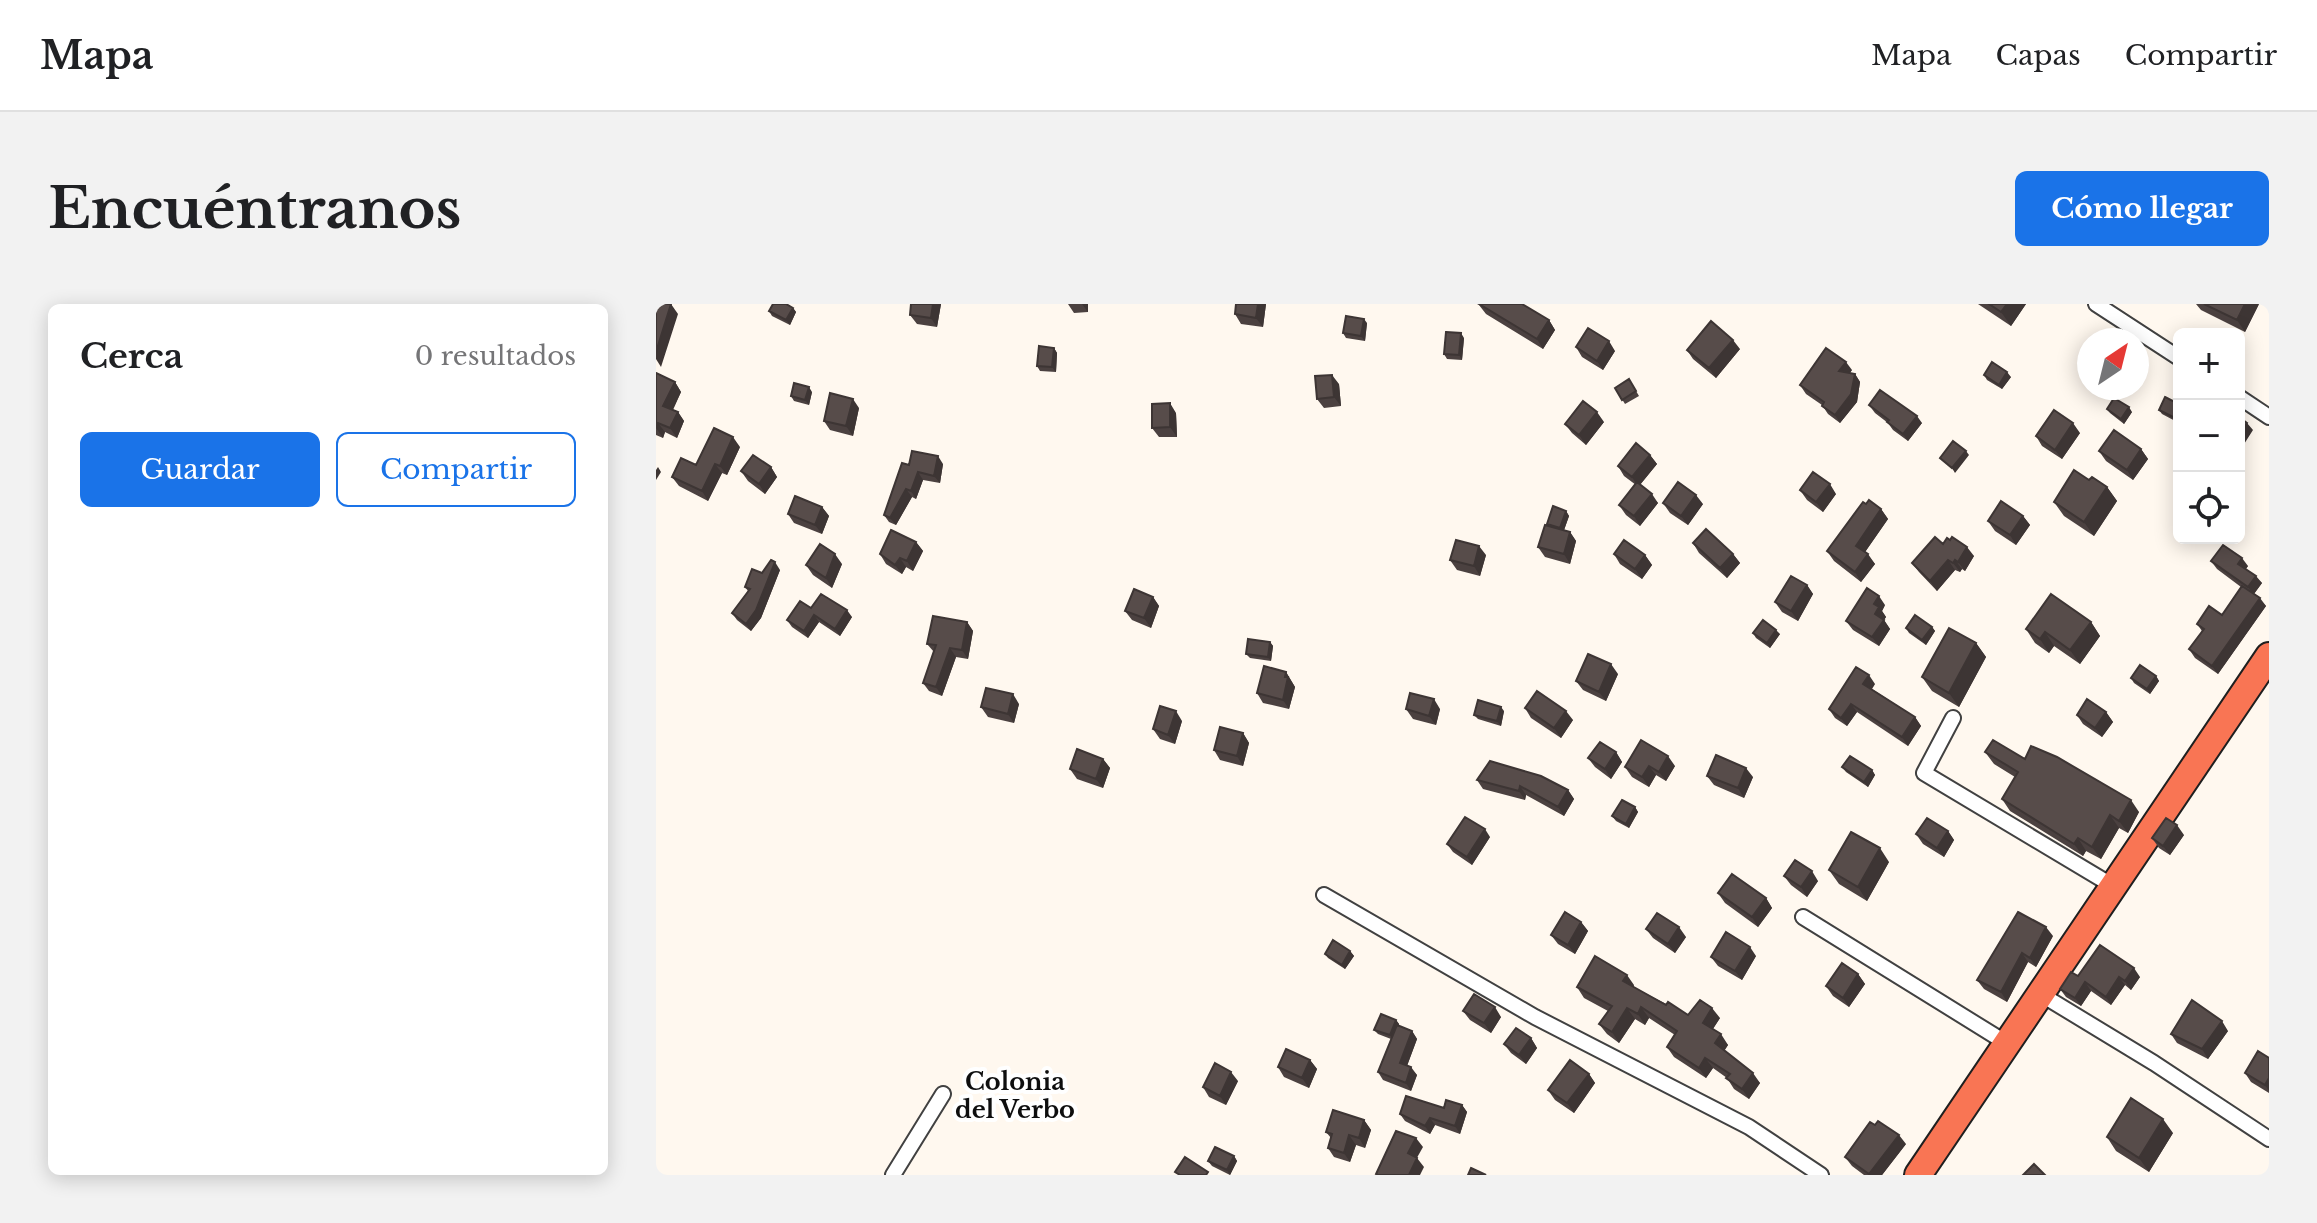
<!DOCTYPE html>
<html lang="es">
<head>
<meta charset="utf-8">
<style>
	body { margin:0; font-family:"Libre Baskerville",serif; background:#f2f2f2; color:#202124 }
	.controls { position:absolute; right:24px; top:24px; display:grid; overflow:hidden; border-radius:12px; box-shadow:0 4px 20px #0003 }
	.controls button { width:72px; height:72px; display:grid; place-items:center; padding:0; border:0; border-bottom:2px solid #e0e0e0; background:#fff; color:#202124; font:40px sans-serif }
	.compass { position:absolute; left:1421px; top:24px; width:72px; height:72px; border-radius:50%; background:#fff; box-shadow:0 4px 20px #0003; rotate:35deg }
	.list { margin:0; padding:0; list-style:none }
	h2 { display:flex; justify-content:space-between; align-items:center; height:104px; margin:0; padding:0 32px; font-size:34px }
	h2 small { font-size:26px; font-weight:400; color:#757577 }
	.actions { display:flex; gap:16px; padding:24px 32px }
	.actions a { flex:1; padding:18px 0; border:2px solid #1a73e8; border-radius:12px; text-align:center; font-size:28px; color:#1a73e8 }
	.actions .main { background:#1a73e8; color:#fff }
	.icon { flex:none; width:44px; height:44px; fill:none; stroke:currentColor; stroke-width:2; stroke-linecap:round; stroke-linejoin:round }
	.map { position:relative; flex:none; width:1613px; height:871px; overflow:hidden; border-radius:12px }
	header { display:flex; align-items:center; gap:48px; box-sizing:border-box; height:112px; padding:0 40px; background:#fff; border-bottom:2px solid #e0e0e0 }
	header strong { font-size:38px }
	nav { display:flex; gap:44px; margin-inline-start:auto; font-size:28px }
	.intro { display:flex; align-items:center; justify-content:space-between; box-sizing:border-box; height:192px; padding:0 48px }
	h1 { margin:0; font-size:56px }
	.button { padding:20px 36px; border-radius:12px; background:#1a73e8; color:#fff; font-size:28px; font-weight:700 }
	main { display:flex; gap:48px; padding:0 48px }
	aside { flex:1; background:#fff; border-radius:12px; box-shadow:0 4px 20px #0003 }
	.map>svg:first-child { display:block }
	.lines { fill:none; stroke-linecap:round; stroke-linejoin:round }
	.street-casing { stroke:#414141; stroke-width:18 }
	.highway-casing { stroke:#1f1f1f; stroke-width:30 }
	.street { stroke:#fff; stroke-width:14 }
	.highway { stroke:#f97554; stroke-width:26 }
	.wall { fill:#4b4140 }
	.shaded-wall { fill:#3d3534 }
	.building { fill:#574c4a; stroke:#3d3534; stroke-width:2 }
	.labels { text-anchor:middle; dominant-baseline:central; stroke-width:8; stroke-linejoin:round; paint-order:stroke }
	.neighbourhood-label { font-size:24px; font-weight:bold; fill:#0e0e0e; stroke:#fff }
</style>
</head>
<body>
<header>
<strong>Mapa</strong>
<nav><a>Mapa</a><a>Capas</a><a>Compartir</a></nav>
</header>
<div class="intro"><h1>Encuéntranos</h1><a class="button">Cómo llegar</a></div>
<main>
<aside>
<h2>Cerca<small>0 resultados</small></h2>
<ul class="list">
</ul>
<div class="actions"><a class="main">Guardar</a><a>Compartir</a></div>
</aside>
<div class="map">
<svg width="1613" height="871" viewBox="0 0 1613 871">
	<rect width="100%" height="100%" fill="#fff8ef"/>
	<g class="lines">
		<g class="street-casing">
			<path id="street" d="M 1440,0 L 1523,54
				M 1583,93 L 1613,113
				M 1297,414 L 1268,469 L 1457,582
				M 668,591 L 879,713 L 1093,823 L 1165,871
				M 1147,613 L 1352,740
				M 1386,691 L 1498,759 L 1613,835
				M 237,871 L 287,790"/>
		</g>
		<g class="highway-casing">
			<path id="highway" d="M 1262,871 L 1613,352"/>
		</g>
		<use href="#street" class="street"/>
		<use href="#highway" class="highway"/>
	</g>
	<path class="wall" d="M 255,0 L 285,0 L 281,23 L 261,20 L 254,11 Z
		M 412,0 L 432,0 L 432,8 L 418,9 Z
		M 610,0 L 607,23 L 585,20 L 579,10 Z
		M 1322,0 L 1370,0 L 1355,22 Z
		M 1540,0 L 1603,0 L 1589,28 L 1545,6 Z
		M 823,1 L 893,16 L 899,26 L 887,45 L 830,10 Z
		M 137,4 L 140,8 L 134,21 L 116,12 L 113,7 Z
		M 711,19 L 709,37 L 690,34 L 687,29 Z
		M 808,34 L 806,56 L 791,55 L 788,50 Z
		M 920,43 L 959,47 L 947,66 L 926,53 Z
		M 398,44 L 401,49 L 400,68 L 384,67 L 381,62 Z
		M 1084,45 L 1060,74 L 1037,55 L 1031,46 Z
		M 1196,66 L 1194,69 L 1199,70 L 1204,78 L 1201,98 L 1184,119 L 1172,110 L 1166,101 L 1150,90 L 1144,81 Z
		M 0,69 L 19,78 L 25,88 L 17,106 L 22,108 L 28,117 L 21,134 L 9,128 L 7,134 L 0,131 Z
		M 1328,71 L 1355,73 L 1346,85 L 1331,76 Z
		M 973,75 L 983,92 L 969,100 L 959,84 Z
		M 683,80 L 685,102 L 668,104 L 661,95 Z
		M 156,88 L 153,101 L 138,97 L 135,92 Z
		M 1523,100 L 1523,119 L 1506,110 L 1503,106 Z
		M 1213,101 L 1266,119 L 1252,137 L 1237,126 L 1232,119 L 1219,109 Z
		M 203,104 L 197,132 L 174,126 L 168,117 Z
		M 1451,105 L 1476,108 L 1468,120 L 1454,109 Z
		M 520,109 L 521,133 L 503,133 L 496,124 Z
		M 948,118 L 930,141 L 916,129 L 909,120 Z
		M 1424,129 L 1406,155 L 1386,142 L 1380,132 Z
		M 84,143 L 71,171 L 66,169 L 52,197 L 23,182 L 16,173 Z
		M 1485,145 L 1492,155 L 1477,176 L 1450,157 L 1443,147 Z
		M 994,151 L 1001,160 L 984,181 L 1002,199 L 984,222 L 970,211 L 963,201 L 980,181 L 968,172 L 962,162 Z
		M 287,160 L 284,179 L 267,176 L 260,195 L 256,193 L 240,221 L 233,218 L 228,211 L 253,161 Z
		M 115,163 L 121,173 L 109,190 L 92,177 L 85,167 Z
		M 1451,183 L 1461,197 L 1438,232 L 1408,212 L 1398,198 Z
		M 1144,186 L 1180,190 L 1167,208 L 1151,196 Z
		M 1007,199 L 1047,200 L 1032,221 L 1014,209 Z
		M 1210,200 L 1225,205 L 1232,215 L 1209,248 L 1219,260 L 1205,278 L 1178,257 L 1171,247 Z
		M 166,203 L 173,212 L 166,230 L 138,219 L 132,210 Z
		M 910,207 L 913,212 L 908,226 L 914,228 L 920,237 L 914,260 L 889,253 L 882,243 L 893,222 L 891,220 Z
		M 1367,212 L 1374,221 L 1360,241 L 1339,227 L 1332,217 Z
		M 260,238 L 267,247 L 257,267 L 250,263 L 246,270 L 230,260 L 224,250 Z
		M 1037,239 L 1077,250 L 1084,259 L 1071,274 L 1043,249 Z
		M 1287,240 L 1318,252 L 1309,267 L 1306,265 L 1304,268 L 1299,266 L 1281,287 L 1263,268 L 1256,259 Z
		M 958,250 L 989,251 L 996,261 L 986,275 L 964,260 Z
		M 830,251 L 824,272 L 801,266 L 794,256 Z
		M 1555,257 L 1592,262 L 1590,265 L 1606,279 L 1598,290 L 1610,302 L 1562,370 L 1539,354 L 1533,345 L 1546,327 L 1541,320 L 1566,311 L 1585,283 L 1561,265 Z
		M 186,260 L 176,284 L 157,271 L 150,261 Z
		M 124,266 L 105,314 L 95,327 L 81,316 L 76,309 L 92,287 L 89,283 L 106,269 Z
		M 1151,281 L 1157,290 L 1142,317 L 1126,308 L 1119,298 Z
		M 497,293 L 503,302 L 495,324 L 476,316 L 469,307 Z
		M 1229,301 L 1226,307 L 1230,313 L 1228,316 L 1234,325 L 1223,342 L 1197,326 L 1190,317 Z
		M 155,304 L 196,313 L 184,332 L 163,318 L 152,334 L 136,323 L 131,316 Z
		M 311,318 L 317,327 L 312,355 L 300,353 L 286,392 L 273,387 L 267,379 L 278,348 L 271,340 Z
		M 1435,318 L 1444,332 L 1424,360 L 1398,342 L 1393,349 L 1379,339 L 1370,325 Z
		M 1276,323 L 1279,327 L 1270,341 L 1253,329 L 1250,324 Z
		M 1097,329 L 1124,330 L 1114,344 L 1100,334 Z
		M 614,338 L 617,342 L 615,357 L 594,354 L 590,350 Z
		M 1320,339 L 1330,353 L 1303,403 L 1276,387 L 1266,373 Z
		M 630,368 L 639,383 L 633,405 L 607,399 L 601,389 Z
		M 962,370 L 950,397 L 927,386 L 920,377 Z
		M 1500,372 L 1503,377 L 1494,390 L 1478,379 L 1475,374 Z
		M 1219,380 L 1216,385 L 1259,413 L 1265,422 L 1252,442 L 1201,408 L 1191,422 L 1179,414 L 1173,405 Z
		M 363,400 L 358,419 L 332,413 L 325,403 Z
		M 869,404 L 917,416 L 905,434 L 875,414 Z
		M 750,405 L 784,405 L 780,421 L 757,415 Z
		M 848,407 L 845,422 L 822,415 L 818,411 Z
		M 1450,408 L 1457,418 L 1446,433 L 1427,420 L 1421,411 Z
		M 526,417 L 519,440 L 504,435 L 497,425 Z
		M 587,429 L 593,439 L 587,462 L 564,456 L 558,446 Z
		M 960,448 L 966,458 L 955,475 L 939,463 L 932,454 Z
		M 1329,448 L 1369,455 L 1483,508 L 1472,529 L 1463,524 L 1445,555 L 1430,547 L 1427,552 L 1354,507 L 1346,495 L 1359,473 L 1338,460 Z
		M 447,455 L 454,464 L 447,484 L 421,475 L 414,465 Z
		M 1019,462 L 1010,477 L 1000,471 L 993,483 L 976,473 L 969,463 Z
		M 1186,463 L 1216,466 L 1219,471 L 1212,483 L 1190,468 Z
		M 1051,472 L 1097,473 L 1088,494 L 1058,481 Z
		M 821,476 L 912,486 L 918,495 L 908,512 L 870,491 L 869,496 L 827,485 Z
		M 979,503 L 982,508 L 973,524 L 960,517 L 956,512 Z
		M 1292,527 L 1298,536 L 1288,553 L 1267,540 L 1260,530 Z
		M 1528,531 L 1514,551 L 1503,544 L 1496,534 Z
		M 834,533 L 816,561 L 797,548 L 791,540 Z
		M 1233,558 L 1211,597 L 1183,580 L 1173,566 Z
		M 1128,572 L 1162,577 L 1151,593 L 1135,581 Z
		M 1062,589 L 1110,594 L 1116,604 L 1102,623 L 1069,599 Z
		M 925,618 L 932,627 L 919,650 L 902,640 L 895,631 Z
		M 990,625 L 1030,633 L 1019,649 L 997,634 Z
		M 1397,632 L 1380,663 L 1372,658 L 1351,698 L 1328,685 L 1321,676 Z
		M 694,647 L 698,652 L 689,665 L 672,654 L 669,650 Z
		M 1100,652 L 1086,676 L 1062,662 L 1055,653 Z
		M 1202,670 L 1209,680 L 1193,703 L 1177,692 L 1170,682 Z
		M 1422,672 L 1484,673 L 1475,686 L 1469,681 L 1455,701 L 1435,687 L 1425,702 L 1410,693 L 1404,685 Z
		M 978,681 L 977,683 L 1032,711 L 1064,714 L 1057,725 L 1072,741 L 1068,747 L 1104,779 L 1093,795 L 1078,785 L 1071,774 L 1057,764 L 1050,774 L 1018,753 L 1011,743 L 1019,731 L 993,714 L 989,721 L 979,715 L 963,739 L 951,730 L 943,720 L 952,707 L 928,694 L 921,683 Z
		M 807,707 L 845,713 L 835,729 L 814,716 Z
		M 740,716 L 743,720 L 743,722 L 756,727 L 761,735 L 751,762 L 761,771 L 755,787 L 727,776 L 722,768 L 735,735 L 722,730 L 718,726 Z
		M 1572,727 L 1552,755 L 1521,739 L 1515,730 Z
		M 875,734 L 881,744 L 870,760 L 855,749 L 848,740 Z
		M 1613,754 L 1613,789 L 1595,778 L 1589,769 Z
		M 654,756 L 661,765 L 653,784 L 628,773 L 622,763 Z
		M 933,770 L 939,779 L 918,809 L 899,796 L 892,786 Z
		M 582,777 L 570,801 L 553,793 L 547,783 Z
		M 806,801 L 811,808 L 804,830 L 779,821 L 774,830 L 749,817 L 744,810 Z
		M 708,816 L 715,826 L 709,844 L 700,841 L 694,858 L 678,853 L 672,844 L 675,834 L 670,828 Z
		M 1517,829 L 1493,868 L 1460,847 L 1451,833 Z
		M 1250,840 L 1226,871 L 1208,871 L 1196,862 L 1189,853 Z
		M 578,852 L 581,857 L 574,871 L 556,862 L 552,857 Z"/>
	<path class="shaded-wall" d="M 15,0 L 22,10 L 5,63 L 0,55 L 0,48 Z
		M 277,0 L 285,0 L 281,23 L 275,14 Z
		M 426,0 L 432,0 L 432,8 Z
		M 602,0 L 610,0 L 607,23 L 600,14 Z
		M 1351,0 L 1370,0 L 1355,22 L 1345,8 Z
		M 1589,0 L 1603,0 L 1589,28 L 1581,16 Z
		M 137,4 L 140,8 L 134,21 L 130,16 Z
		M 708,15 L 711,19 L 709,37 L 705,32 Z
		M 893,16 L 899,26 L 887,45 L 881,35 Z
		M 805,29 L 808,34 L 806,56 L 803,51 Z
		M 1077,36 L 1084,45 L 1060,74 L 1053,64 Z
		M 953,37 L 959,47 L 947,66 L 941,57 Z
		M 398,44 L 401,49 L 400,68 L 396,63 Z
		M 1190,58 L 1196,66 L 1189,75 L 1183,67 Z
		M 1351,68 L 1355,73 L 1346,85 L 1343,81 Z
		M 1199,70 L 1204,78 L 1201,98 L 1184,119 L 1179,111 Z
		M 676,71 L 683,80 L 685,102 L 678,93 Z
		M 19,78 L 25,88 L 14,111 L 7,102 Z
		M 153,83 L 156,88 L 153,101 L 149,96 Z
		M 197,95 L 203,104 L 197,132 L 190,122 Z
		M 514,99 L 520,109 L 521,133 L 514,123 Z
		M 1473,103 L 1476,108 L 1468,120 L 1465,115 Z
		M 22,108 L 28,117 L 21,134 L 14,124 Z
		M 941,108 L 948,118 L 930,141 L 923,131 Z
		M 1261,112 L 1266,119 L 1252,137 L 1247,130 Z
		M 2,119 L 9,128 L 7,134 L 0,124 Z
		M 1417,119 L 1424,129 L 1406,155 L 1399,146 Z
		M 1591,119 L 1597,126 L 1583,148 L 1583,132 Z
		M 77,133 L 84,143 L 71,171 L 64,162 Z
		M 1485,145 L 1492,155 L 1477,176 L 1471,166 Z
		M 1310,147 L 1313,151 L 1299,169 L 1296,164 Z
		M 994,151 L 1001,160 L 982,183 L 976,173 Z
		M 282,152 L 287,160 L 284,179 L 278,172 Z
		M 59,160 L 66,169 L 52,197 L 46,187 Z
		M 2,163 L 5,168 L 0,176 L 0,166 Z
		M 115,163 L 121,173 L 109,190 L 103,180 Z
		M 262,168 L 267,176 L 260,195 L 255,187 Z
		M 1174,180 L 1180,190 L 1167,208 L 1160,198 Z
		M 1451,183 L 1461,197 L 1438,232 L 1428,218 Z
		M 250,185 L 256,193 L 240,221 L 234,214 Z
		M 996,190 L 1002,199 L 984,222 L 978,212 Z
		M 1040,191 L 1047,200 L 1032,221 L 1025,212 Z
		M 166,203 L 173,212 L 166,230 L 159,221 Z
		M 1225,205 L 1232,215 L 1207,251 L 1200,242 Z
		M 910,207 L 913,212 L 907,229 L 904,224 Z
		M 1367,212 L 1374,221 L 1360,241 L 1354,231 Z
		M 914,228 L 920,237 L 914,260 L 908,250 Z
		M 260,238 L 267,247 L 257,267 L 251,257 Z
		M 823,242 L 830,251 L 824,272 L 818,262 Z
		M 1311,243 L 1318,252 L 1309,267 L 1302,258 Z
		M 179,250 L 186,260 L 176,284 L 170,274 Z
		M 1077,250 L 1084,259 L 1071,274 L 1064,264 Z
		M 1212,250 L 1219,260 L 1205,278 L 1199,268 Z
		M 989,251 L 996,261 L 986,275 L 979,265 Z
		M 244,254 L 250,263 L 246,270 L 239,261 Z
		M 1586,254 L 1592,262 L 1588,267 L 1582,260 Z
		M 1292,256 L 1299,266 L 1281,287 L 1274,277 Z
		M 1299,256 L 1306,265 L 1304,268 L 1297,259 Z
		M 119,258 L 124,266 L 105,314 L 95,327 L 90,320 Z
		M 1600,272 L 1606,279 L 1597,291 L 1592,283 Z
		M 1151,281 L 1157,290 L 1142,317 L 1135,307 Z
		M 1223,292 L 1229,301 L 1226,307 L 1230,313 L 1228,316 L 1234,325 L 1223,342 L 1216,333 L 1219,310 L 1218,300 Z
		M 497,293 L 503,302 L 495,324 L 488,314 Z
		M 1604,294 L 1610,302 L 1562,370 L 1556,362 Z
		M 191,306 L 196,313 L 184,332 L 179,325 Z
		M 158,311 L 163,318 L 152,334 L 148,327 Z
		M 311,318 L 317,327 L 312,355 L 306,346 Z
		M 1435,318 L 1444,332 L 1424,360 L 1414,346 Z
		M 1276,323 L 1279,327 L 1270,341 L 1266,336 Z
		M 1120,326 L 1124,330 L 1114,344 L 1111,339 Z
		M 1389,328 L 1398,342 L 1393,349 L 1384,335 Z
		M 614,338 L 617,342 L 615,357 L 612,353 Z
		M 1320,339 L 1330,353 L 1303,403 L 1293,389 Z
		M 294,344 L 300,353 L 286,392 L 280,383 Z
		M 955,360 L 962,370 L 950,397 L 943,388 Z
		M 630,368 L 639,383 L 633,405 L 627,396 Z
		M 1213,371 L 1219,380 L 1213,388 L 1207,380 Z
		M 1500,372 L 1503,377 L 1494,390 L 1491,385 Z
		M 357,390 L 363,400 L 358,419 L 352,410 Z
		M 778,395 L 784,405 L 780,421 L 773,412 Z
		M 1195,400 L 1201,408 L 1191,422 L 1185,414 Z
		M 845,403 L 848,407 L 845,422 L 841,417 Z
		M 520,407 L 526,417 L 519,440 L 512,431 Z
		M 910,407 L 917,416 L 905,434 L 898,424 Z
		M 1450,408 L 1457,418 L 1446,433 L 1439,424 Z
		M 1259,413 L 1265,422 L 1252,442 L 1246,433 Z
		M 587,429 L 593,439 L 587,462 L 581,452 Z
		M 960,448 L 966,458 L 955,475 L 949,465 Z
		M 1012,452 L 1019,462 L 1010,477 L 1003,468 Z
		M 447,455 L 454,464 L 447,484 L 440,475 Z
		M 993,462 L 1000,471 L 993,483 L 986,473 Z
		M 1090,464 L 1097,473 L 1088,494 L 1082,484 Z
		M 1216,466 L 1219,471 L 1212,483 L 1208,478 Z
		M 864,482 L 870,491 L 869,496 L 863,487 Z
		M 912,486 L 918,495 L 908,512 L 902,503 Z
		M 1475,496 L 1483,508 L 1472,529 L 1463,517 Z
		M 979,503 L 982,508 L 973,524 L 970,520 Z
		M 1454,511 L 1463,524 L 1445,555 L 1436,543 Z
		M 1521,521 L 1528,531 L 1514,551 L 1507,542 Z
		M 829,525 L 834,533 L 816,561 L 811,553 Z
		M 1292,527 L 1298,536 L 1288,553 L 1281,544 Z
		M 1422,534 L 1430,547 L 1427,552 L 1418,540 Z
		M 1224,544 L 1233,558 L 1211,597 L 1202,583 Z
		M 1156,567 L 1162,577 L 1151,593 L 1145,583 Z
		M 1110,594 L 1116,604 L 1102,623 L 1096,613 Z
		M 925,618 L 932,627 L 919,650 L 912,641 Z
		M 1023,623 L 1030,633 L 1019,649 L 1012,640 Z
		M 1390,623 L 1397,632 L 1380,663 L 1374,654 Z
		M 1094,643 L 1100,652 L 1086,676 L 1079,667 Z
		M 694,647 L 698,652 L 689,665 L 686,661 Z
		M 1366,649 L 1372,658 L 1351,698 L 1345,688 Z
		M 1478,664 L 1484,673 L 1475,686 L 1469,677 Z
		M 1202,670 L 1209,680 L 1193,703 L 1187,694 Z
		M 971,671 L 978,681 L 975,688 L 967,677 Z
		M 1463,673 L 1469,681 L 1455,701 L 1450,693 Z
		M 1429,678 L 1435,687 L 1425,702 L 1419,694 Z
		M 839,703 L 845,713 L 835,729 L 828,719 Z
		M 985,703 L 993,714 L 989,721 L 982,710 Z
		M 971,704 L 979,715 L 963,739 L 956,728 Z
		M 1056,704 L 1064,714 L 1054,729 L 1047,719 Z
		M 740,716 L 743,720 L 737,736 L 734,731 Z
		M 1566,717 L 1572,727 L 1552,755 L 1546,745 Z
		M 756,727 L 761,735 L 749,767 L 744,759 Z
		M 1065,730 L 1072,741 L 1066,750 L 1059,739 Z
		M 875,734 L 881,744 L 870,760 L 863,751 Z
		M 1049,754 L 1057,764 L 1050,774 L 1043,764 Z
		M 654,756 L 661,765 L 653,784 L 646,774 Z
		M 755,763 L 761,771 L 755,787 L 750,779 Z
		M 575,768 L 582,777 L 570,801 L 564,792 Z
		M 1097,769 L 1104,779 L 1093,795 L 1086,785 Z
		M 933,770 L 939,779 L 918,809 L 911,799 Z
		M 1613,774 L 1613,787 L 1609,781 Z
		M 806,801 L 811,808 L 804,830 L 799,822 Z
		M 774,814 L 779,821 L 774,830 L 769,822 Z
		M 1507,815 L 1517,829 L 1493,868 L 1483,854 Z
		M 708,816 L 715,826 L 709,844 L 703,834 Z
		M 693,831 L 700,841 L 694,858 L 688,849 Z
		M 1243,831 L 1250,840 L 1226,871 L 1214,871 L 1213,870 Z
		M 760,834 L 767,843 L 758,859 L 752,849 Z
		M 578,852 L 581,857 L 574,871 L 571,866 Z
		M 761,854 L 768,863 L 764,871 L 753,871 Z"/>
	<path class="building" d="M 0,0 L 15,0 L 0,48 Z
		M 117,0 L 130,0 L 137,4 L 130,16 L 113,7 Z
		M 255,0 L 277,0 L 275,14 L 254,11 Z
		M 580,0 L 602,0 L 600,14 L 579,10 Z
		M 823,0 L 866,0 L 893,16 L 881,35 Z
		M 1333,0 L 1351,0 L 1345,8 Z
		M 1548,0 L 1589,0 L 1581,16 Z
		M 690,12 L 708,15 L 705,32 L 687,29 Z
		M 1055,17 L 1077,36 L 1053,64 L 1031,46 Z
		M 932,24 L 953,37 L 941,57 L 920,43 Z
		M 790,28 L 805,29 L 803,51 L 788,50 Z
		M 383,42 L 398,44 L 396,63 L 381,62 Z
		M 1170,44 L 1190,58 L 1183,67 L 1199,70 L 1195,90 L 1179,111 L 1166,102 L 1168,98 L 1144,81 Z
		M 1336,58 L 1351,68 L 1343,81 L 1328,71 Z
		M 0,69 L 19,78 L 7,102 L 22,108 L 14,124 L 2,119 L 0,124 Z
		M 676,71 L 678,93 L 661,95 L 659,72 Z
		M 973,75 L 980,87 L 966,96 L 959,84 Z
		M 138,79 L 153,83 L 149,96 L 135,92 Z
		M 1224,86 L 1261,112 L 1247,130 L 1231,118 L 1233,116 L 1213,101 Z
		M 174,89 L 197,95 L 190,122 L 168,117 Z
		M 1509,93 L 1523,100 L 1523,107 L 1519,114 L 1503,106 Z
		M 1458,94 L 1473,103 L 1465,115 L 1451,105 Z
		M 927,97 L 941,108 L 923,131 L 909,120 Z
		M 514,99 L 514,123 L 496,124 L 496,100 Z
		M 1398,106 L 1417,119 L 1399,146 L 1380,132 Z
		M 1583,113 L 1591,119 L 1583,132 Z
		M 58,124 L 77,133 L 64,162 L 59,160 L 46,187 L 16,173 L 25,154 L 40,161 Z
		M 1458,126 L 1485,145 L 1471,166 L 1443,147 Z
		M 1297,137 L 1310,147 L 1296,164 L 1284,154 Z
		M 980,139 L 994,151 L 976,173 L 962,162 Z
		M 256,147 L 282,152 L 278,172 L 262,168 L 255,187 L 250,185 L 234,214 L 228,211 L 246,159 L 253,161 Z
		M 97,151 L 115,163 L 103,180 L 85,167 Z
		M 1418,166 L 1433,176 L 1436,173 L 1451,183 L 1428,218 L 1398,198 Z
		M 1157,168 L 1174,180 L 1160,198 L 1144,186 Z
		M 981,178 L 996,190 L 978,212 L 963,201 Z
		M 1022,178 L 1040,191 L 1025,212 L 1007,199 Z
		M 139,192 L 166,203 L 159,221 L 132,210 Z
		M 1213,196 L 1225,205 L 1200,242 L 1212,250 L 1199,268 L 1171,247 L 1207,198 L 1210,200 Z
		M 1345,197 L 1367,212 L 1354,231 L 1332,217 Z
		M 897,202 L 910,207 L 904,224 L 891,220 Z
		M 889,221 L 914,228 L 908,250 L 882,243 Z
		M 1050,225 L 1077,250 L 1064,264 L 1037,239 Z
		M 235,226 L 260,238 L 251,257 L 244,254 L 239,261 L 224,250 Z
		M 1279,233 L 1287,240 L 1291,234 L 1294,236 L 1296,233 L 1311,243 L 1302,258 L 1299,256 L 1297,259 L 1292,256 L 1274,277 L 1256,259 Z
		M 800,236 L 823,242 L 818,262 L 794,256 Z
		M 968,236 L 989,251 L 979,265 L 958,250 Z
		M 164,240 L 179,250 L 170,274 L 150,261 Z
		M 1567,241 L 1586,254 L 1582,260 L 1600,272 L 1592,283 L 1555,257 Z
		M 115,256 L 119,258 L 100,306 L 90,320 L 76,309 L 94,285 L 89,283 L 96,265 L 106,269 Z
		M 1135,272 L 1151,281 L 1135,307 L 1119,298 Z
		M 1586,282 L 1604,294 L 1556,362 L 1533,345 L 1548,325 L 1541,320 L 1553,302 L 1566,311 Z
		M 1211,284 L 1223,292 L 1218,300 L 1223,303 L 1219,310 L 1228,316 L 1216,333 L 1190,317 Z
		M 478,285 L 497,293 L 488,314 L 469,307 Z
		M 165,290 L 191,306 L 179,325 L 158,311 L 148,327 L 131,316 L 144,297 L 155,304 Z
		M 1395,290 L 1435,318 L 1414,346 L 1389,328 L 1384,335 L 1370,325 Z
		M 1259,311 L 1276,323 L 1266,336 L 1250,324 Z
		M 277,312 L 311,318 L 306,346 L 294,344 L 280,383 L 267,379 L 280,341 L 271,340 Z
		M 1107,316 L 1120,326 L 1111,339 L 1097,329 Z
		M 1293,324 L 1320,339 L 1293,389 L 1266,373 Z
		M 592,335 L 614,338 L 612,353 L 590,350 Z
		M 932,350 L 955,360 L 943,388 L 920,377 Z
		M 1484,361 L 1500,372 L 1491,385 L 1475,374 Z
		M 608,362 L 630,368 L 629,373 L 632,373 L 627,396 L 601,389 Z
		M 1200,363 L 1213,371 L 1207,380 L 1259,413 L 1246,433 L 1195,400 L 1185,414 L 1173,405 Z
		M 330,384 L 357,390 L 352,410 L 325,403 Z
		M 881,387 L 910,407 L 898,424 L 869,404 Z
		M 754,389 L 778,395 L 773,412 L 750,405 Z
		M 1431,395 L 1450,408 L 1439,424 L 1421,411 Z
		M 822,396 L 845,403 L 841,417 L 818,411 Z
		M 504,402 L 520,407 L 512,431 L 497,425 Z
		M 564,423 L 587,429 L 581,452 L 558,446 Z
		M 985,436 L 1012,452 L 1003,468 L 993,462 L 986,473 L 969,463 Z
		M 1337,436 L 1369,455 L 1375,442 L 1401,453 L 1475,496 L 1463,517 L 1454,511 L 1436,543 L 1422,534 L 1418,540 L 1346,495 L 1362,468 L 1329,448 Z
		M 944,438 L 960,448 L 949,465 L 932,454 Z
		M 421,445 L 447,455 L 440,475 L 414,465 Z
		M 1060,451 L 1090,464 L 1082,484 L 1051,472 Z
		M 1194,452 L 1216,466 L 1208,478 L 1186,463 Z
		M 834,457 L 885,472 L 912,486 L 902,503 L 864,482 L 863,487 L 821,476 Z
		M 966,496 L 979,503 L 970,520 L 956,512 Z
		M 809,513 L 829,525 L 811,553 L 791,540 Z
		M 1271,514 L 1292,527 L 1281,544 L 1260,530 Z
		M 1510,514 L 1521,521 L 1507,542 L 1496,534 Z
		M 1195,528 L 1224,544 L 1202,583 L 1173,566 Z
		M 1139,556 L 1156,567 L 1145,583 L 1128,572 Z
		M 1076,570 L 1110,594 L 1096,613 L 1062,589 Z
		M 909,608 L 925,618 L 912,641 L 895,631 Z
		M 1362,608 L 1390,623 L 1374,654 L 1366,649 L 1345,688 L 1321,676 Z
		M 1001,609 L 1023,623 L 1012,640 L 990,625 Z
		M 1070,628 L 1094,643 L 1079,667 L 1055,653 Z
		M 677,636 L 694,647 L 686,661 L 669,650 Z
		M 1444,641 L 1478,664 L 1469,677 L 1463,673 L 1450,693 L 1429,678 L 1419,694 L 1404,685 L 1415,668 L 1422,672 Z
		M 939,652 L 971,671 L 967,677 L 1010,701 L 1012,698 L 1032,711 L 1044,696 L 1056,704 L 1047,719 L 1065,730 L 1059,739 L 1097,769 L 1086,785 L 1070,774 L 1074,770 L 1049,754 L 1043,764 L 1011,743 L 1021,727 L 985,703 L 982,710 L 971,704 L 956,728 L 943,720 L 956,702 L 921,683 Z
		M 1186,659 L 1202,670 L 1187,694 L 1170,682 Z
		M 818,690 L 839,703 L 828,719 L 807,707 Z
		M 1536,696 L 1566,717 L 1546,745 L 1515,730 Z
		M 725,710 L 740,716 L 734,731 L 718,726 Z
		M 741,721 L 756,727 L 744,759 L 755,763 L 750,779 L 722,768 Z
		M 860,724 L 875,734 L 863,751 L 848,740 Z
		M 630,745 L 654,756 L 646,774 L 622,763 Z
		M 1602,747 L 1613,754 L 1613,774 L 1609,781 L 1589,769 Z
		M 914,756 L 933,770 L 911,799 L 892,786 Z
		M 559,759 L 575,768 L 564,792 L 547,783 Z
		M 750,792 L 788,804 L 790,796 L 806,801 L 799,822 L 774,814 L 769,822 L 744,810 Z
		M 1475,794 L 1507,815 L 1483,854 L 1451,833 Z
		M 677,806 L 708,816 L 703,834 L 693,831 L 688,849 L 672,844 L 676,830 L 670,828 Z
		M 1222,817 L 1243,831 L 1213,870 L 1189,853 L 1214,818 L 1219,821 Z
		M 740,827 L 760,834 L 752,849 L 761,854 L 753,871 L 722,871 L 720,870 Z
		M 559,843 L 578,852 L 571,866 L 552,857 Z
		M 529,853 L 552,868 L 550,871 L 524,871 L 519,868 Z
		M 1378,860 L 1389,871 L 1367,871 Z
		M 815,864 L 830,871 L 812,871 Z"/>
	<g class="labels">
		<g class="neighbourhood-label">
			<text x="359" y="777">Colonia<tspan x="359" dy="28">del Verbo</tspan></text>
		</g>
	</g>
</svg>
<div class="controls">
<button>+</button>
<button>−</button>
<button><svg class="icon" aria-label="locate" viewBox="0 0 24 24"><circle cx="12" cy="12" r="6"/><path d="M12 2v4M12 18v4M2 12h4M18 12h4"/></svg></button>
</div>
<svg class="compass" viewBox="-18 -18 36 36"><path d="M0-13l5 13h-10z" fill="#e53935"/><path d="M0 13l5-13h-10z" fill="#757577"/></svg>
</div>
</main>
</body>
</html>
